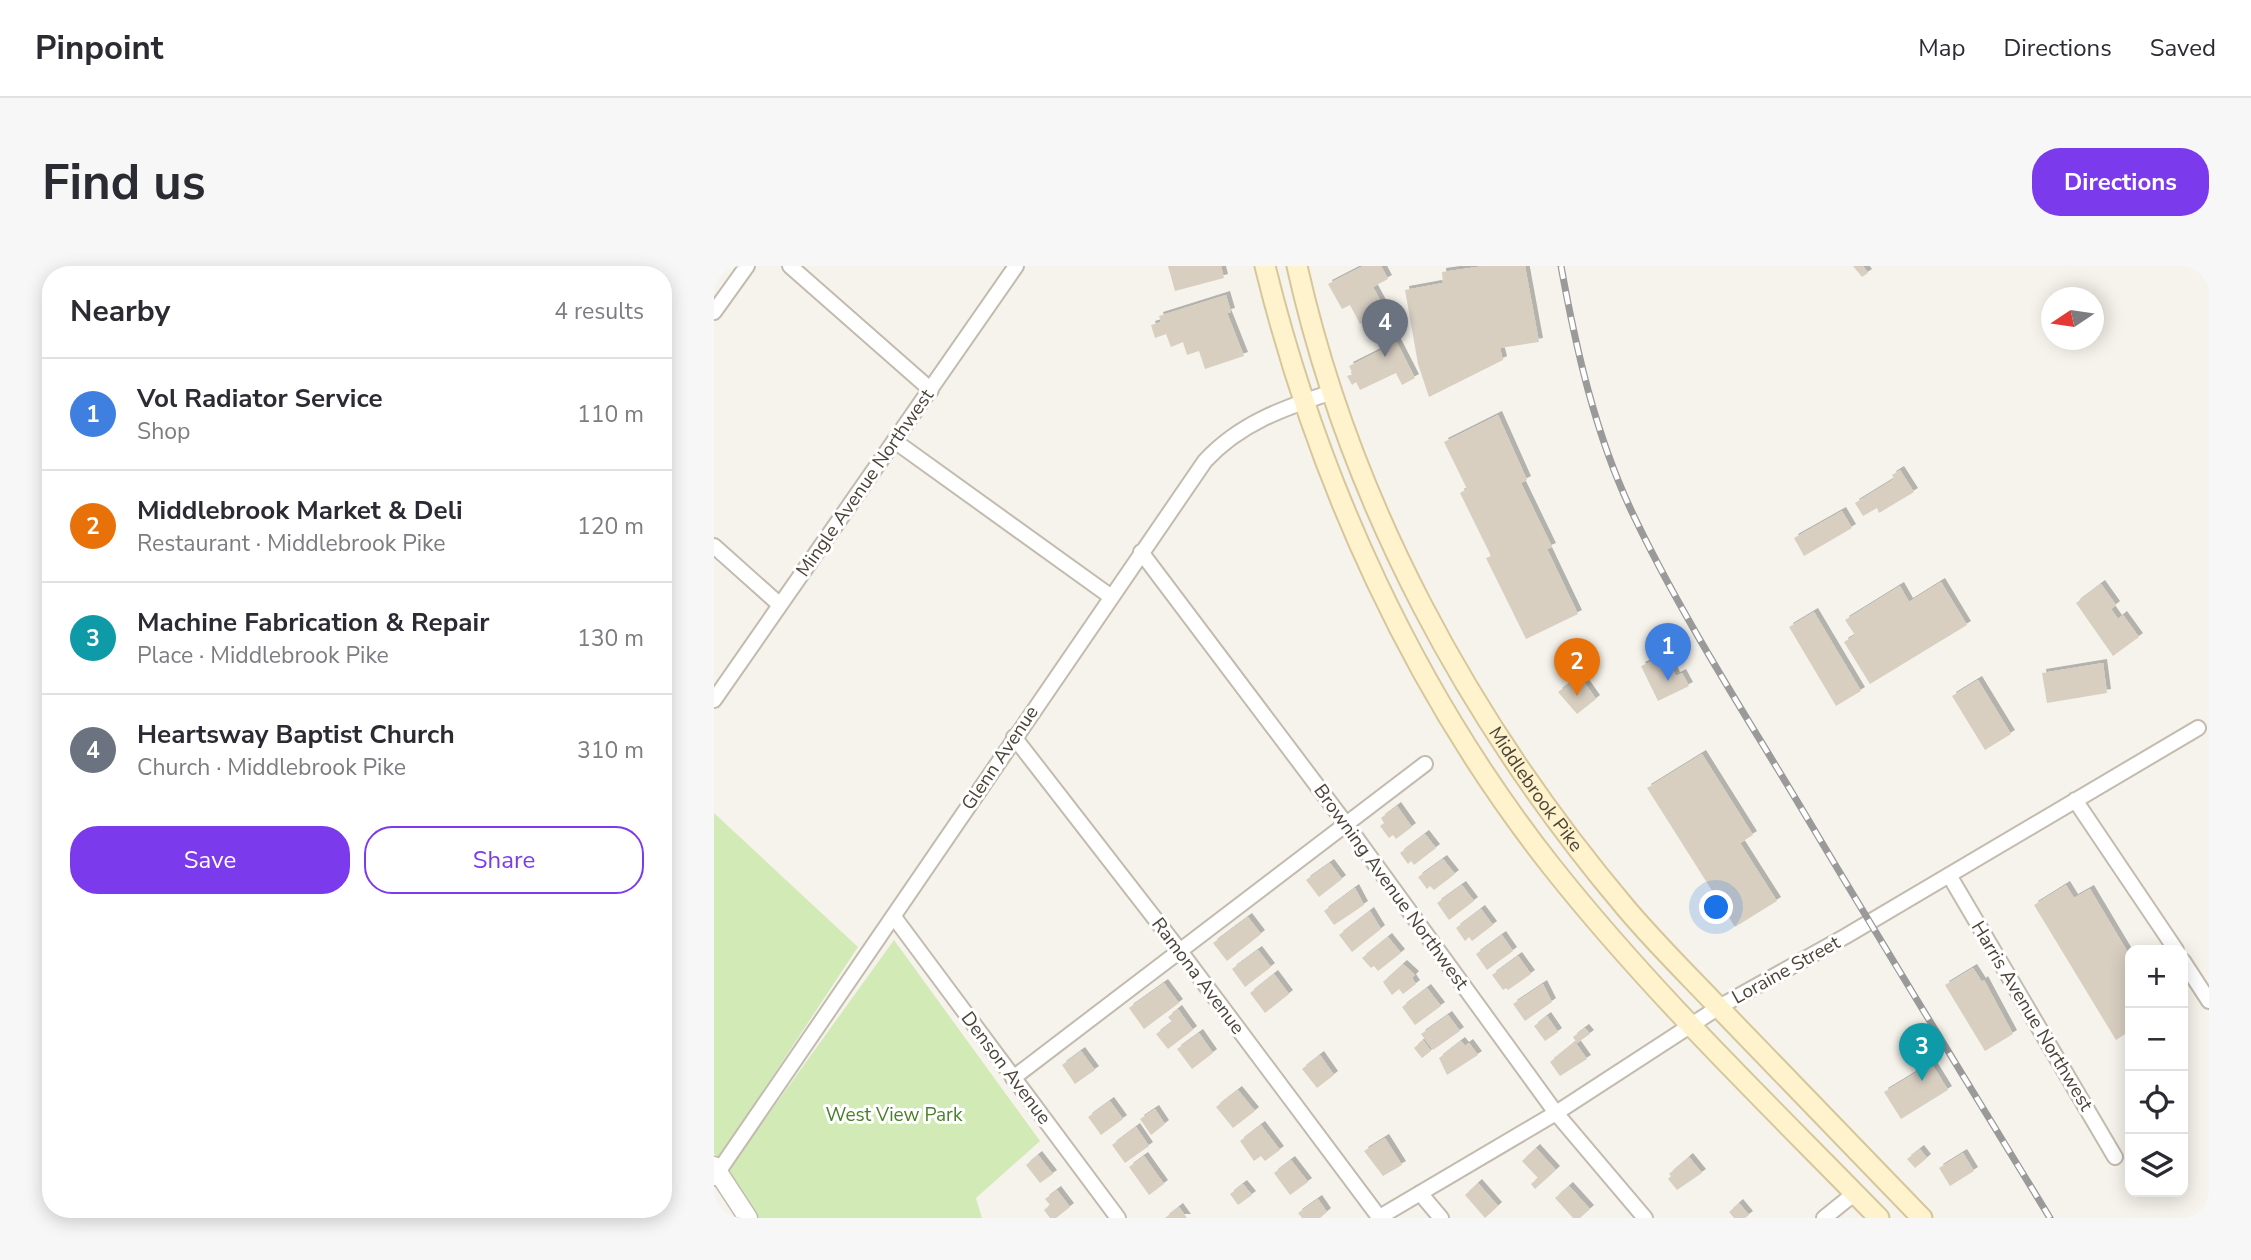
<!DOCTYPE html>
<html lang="en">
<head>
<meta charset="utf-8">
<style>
	body { margin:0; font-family:"Nunito Sans",sans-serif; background:#f7f7f7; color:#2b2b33 }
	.controls { position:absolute; right:21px; bottom:21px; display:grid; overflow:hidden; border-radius:14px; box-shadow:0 4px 18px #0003 }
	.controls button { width:63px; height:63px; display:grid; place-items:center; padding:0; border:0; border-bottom:2px solid #e1e1e2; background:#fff; color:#2b2b33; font:35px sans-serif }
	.compass { position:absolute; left:1327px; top:21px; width:63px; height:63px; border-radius:50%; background:#fff; box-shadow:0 4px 18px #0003; rotate:257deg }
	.you { position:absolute; left:1003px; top:642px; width:24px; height:24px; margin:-18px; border:5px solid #fff; border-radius:50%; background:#1a73e8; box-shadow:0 0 0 10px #1a73e833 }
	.badge { display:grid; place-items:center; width:46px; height:46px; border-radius:50%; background:#7c3aed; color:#fff; font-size:23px; font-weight:700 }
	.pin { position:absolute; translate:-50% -58px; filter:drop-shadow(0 2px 4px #0008) }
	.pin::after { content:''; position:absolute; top:37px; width:24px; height:21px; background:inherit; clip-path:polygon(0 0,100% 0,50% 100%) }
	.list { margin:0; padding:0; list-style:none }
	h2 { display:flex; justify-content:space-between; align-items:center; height:91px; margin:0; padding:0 28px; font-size:30px }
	h2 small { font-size:23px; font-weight:400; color:#7c7c81 }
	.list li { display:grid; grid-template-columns:46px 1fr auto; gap:21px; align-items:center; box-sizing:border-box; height:112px; padding:0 28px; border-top:2px solid #e1e1e2 }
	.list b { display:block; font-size:26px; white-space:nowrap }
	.list p { margin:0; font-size:23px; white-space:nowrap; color:#7c7c81 }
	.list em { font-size:23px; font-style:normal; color:#7c7c81 }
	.actions { display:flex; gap:14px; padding:21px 28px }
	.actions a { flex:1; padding:16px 0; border:2px solid #7c3aed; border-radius:28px; text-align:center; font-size:24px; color:#7c3aed }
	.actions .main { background:#7c3aed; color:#fff }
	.icon { flex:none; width:38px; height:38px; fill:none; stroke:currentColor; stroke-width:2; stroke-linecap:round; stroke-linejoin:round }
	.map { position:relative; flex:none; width:1495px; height:952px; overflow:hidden; border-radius:28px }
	header { display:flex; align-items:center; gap:42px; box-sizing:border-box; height:98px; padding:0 35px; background:#fff; border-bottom:2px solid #e1e1e2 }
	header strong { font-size:33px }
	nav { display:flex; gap:38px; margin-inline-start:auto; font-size:24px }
	.intro { display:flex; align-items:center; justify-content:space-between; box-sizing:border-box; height:168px; padding:0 42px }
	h1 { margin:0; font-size:49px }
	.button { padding:18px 32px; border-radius:28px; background:#7c3aed; color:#fff; font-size:24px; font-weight:700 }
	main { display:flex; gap:42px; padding:0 42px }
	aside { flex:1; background:#fff; border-radius:28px; box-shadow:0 4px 18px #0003 }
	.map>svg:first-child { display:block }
	.green { fill:#d2eab5 }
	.building { fill:#d8cfc1; filter:url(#shadow) }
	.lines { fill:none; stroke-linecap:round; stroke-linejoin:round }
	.minor-casing { stroke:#c2bbae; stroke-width:18 }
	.tertiary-casing { stroke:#c2bbae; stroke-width:21 }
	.secondary-casing { stroke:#d6c79b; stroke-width:23 }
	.minor { stroke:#fff; stroke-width:14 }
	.tertiary { stroke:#fff; stroke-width:18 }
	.secondary { stroke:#fff3cd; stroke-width:19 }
	.rail-casing { stroke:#9a9a9a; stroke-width:7 }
	.rail { stroke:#fff; stroke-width:4.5; stroke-dasharray:13; stroke-linecap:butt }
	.labels { text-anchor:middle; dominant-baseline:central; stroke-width:6; stroke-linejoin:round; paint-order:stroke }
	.street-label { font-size:19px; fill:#4b4439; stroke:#fff }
	.park-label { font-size:19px; fill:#4a7f2a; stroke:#fff }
</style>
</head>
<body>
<header>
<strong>Pinpoint</strong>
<nav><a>Map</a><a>Directions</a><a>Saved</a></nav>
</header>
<div class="intro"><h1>Find us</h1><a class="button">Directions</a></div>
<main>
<aside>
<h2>Nearby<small>4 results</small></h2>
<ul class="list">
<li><span class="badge" style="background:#3f7fe0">1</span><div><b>Vol Radiator Service</b><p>Shop</p></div><em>110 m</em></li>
<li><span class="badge" style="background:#e8710a">2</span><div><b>Middlebrook Market &amp; Deli</b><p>Restaurant · Middlebrook Pike</p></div><em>120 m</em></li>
<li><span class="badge" style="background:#0f9aa8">3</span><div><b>Machine Fabrication &amp; Repair</b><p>Place · Middlebrook Pike</p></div><em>130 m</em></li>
<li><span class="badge" style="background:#6b7280">4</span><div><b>Heartsway Baptist Church</b><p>Church · Middlebrook Pike</p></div><em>310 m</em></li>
</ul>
<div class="actions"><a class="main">Save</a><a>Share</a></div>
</aside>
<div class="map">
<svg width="1495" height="952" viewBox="0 0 1495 952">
	<defs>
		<filter id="shadow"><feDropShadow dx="4" dy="-4" stdDeviation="0" flood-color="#0004"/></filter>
	</defs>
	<rect width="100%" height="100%" fill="#f6f3ec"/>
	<path class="green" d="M 0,547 L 144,681 L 4,893 L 0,887 Z
		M 180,674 L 326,875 L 262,932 L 268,952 L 42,952 L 12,907 Z"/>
	<path class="building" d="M 454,0 L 507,0 L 510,12 L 461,25 Z
		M 649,0 L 667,0 L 674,13 L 659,21 L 672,45 L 646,58 L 636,39 L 628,43 L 614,18 Z
		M 770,0 L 811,0 L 825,76 L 786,82 L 789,94 L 715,131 L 704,98 L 691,24 L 729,17 L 728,6 Z
		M 1139,0 L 1149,0 L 1154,7 L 1148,11 Z
		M 512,29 L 517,46 L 513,47 L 530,90 L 491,103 L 485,85 L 473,89 L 469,76 L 457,81 L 452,68 L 441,72 L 437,59 L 447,56 L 445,50 Z
		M 676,63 L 701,112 L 688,119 L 682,107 L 646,124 L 642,116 L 638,119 L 633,110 L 639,108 L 635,100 L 669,83 L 663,69 Z
		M 784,149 L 813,214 L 807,217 L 838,281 L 833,283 L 864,348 L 812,373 L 772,292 L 777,290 L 746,227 L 753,223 L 730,176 Z
		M 1186,204 L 1200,226 L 1165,247 L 1163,242 L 1149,250 L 1141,237 L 1180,213 L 1178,209 Z
		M 1128,245 L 1138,262 L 1090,290 L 1080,272 Z
		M 1227,316 L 1253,359 L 1156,418 L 1130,376 L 1141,369 L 1131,354 L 1186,320 L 1195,336 Z
		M 1387,318 L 1402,339 L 1397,343 L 1404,353 L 1409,349 L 1425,371 L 1399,390 L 1362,337 Z
		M 1100,346 L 1147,425 L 1122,440 L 1075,361 Z
		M 952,389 L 962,410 L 968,407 L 975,420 L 944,435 L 927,400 Z
		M 1389,397 L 1393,427 L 1333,437 L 1328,407 Z
		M 866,410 L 882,433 L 863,448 L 844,426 Z
		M 1264,414 L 1297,468 L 1271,484 L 1238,430 Z
		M 988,488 L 1039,569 L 1026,577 L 1063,635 L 1021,661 L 933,522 Z
		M 683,540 L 698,561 L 682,573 L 679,569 L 675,572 L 666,560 L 670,557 L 667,552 Z
		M 711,568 L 722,582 L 700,599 L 697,595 L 694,598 L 686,587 Z
		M 729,593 L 741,608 L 720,624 L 716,620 L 713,623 L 704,611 Z
		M 616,597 L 628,613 L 605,631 L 592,614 Z
		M 748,619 L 760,635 L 735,654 L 723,637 Z
		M 1352,619 L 1360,632 L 1376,623 L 1416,690 L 1416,765 L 1402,774 L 1320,639 Z
		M 641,622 L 650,639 L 620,659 L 610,645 Z
		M 767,643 L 779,659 L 758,675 L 755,671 L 751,675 L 742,662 Z
		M 656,645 L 667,663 L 638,686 L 625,669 Z
		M 534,651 L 547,668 L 513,695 L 499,677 Z
		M 788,669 L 799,685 L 773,704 L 762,688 Z
		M 674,671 L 687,687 L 664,705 L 660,700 L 657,702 L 648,692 Z
		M 544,684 L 557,701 L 531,721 L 518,703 Z
		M 804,690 L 817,708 L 794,724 L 792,722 L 789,724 L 778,709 Z
		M 689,698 L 701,709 L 698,712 L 702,718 L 689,728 L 685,723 L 678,729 L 669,716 Z
		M 1259,702 L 1268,716 L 1270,714 L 1299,768 L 1271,785 L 1231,719 Z
		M 560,708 L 575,728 L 551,747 L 536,727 Z
		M 450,717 L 465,737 L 430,763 L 415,742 Z
		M 829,718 L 838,736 L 811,755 L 799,738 Z
		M 713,722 L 727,740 L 701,759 L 688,741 Z
		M 464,743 L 479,764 L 454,783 L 442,768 L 458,756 L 454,751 Z
		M 734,749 L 746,765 L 719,784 L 707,768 Z
		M 833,750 L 844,766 L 831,775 L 820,760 Z
		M 871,762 L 876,768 L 863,777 L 859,771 Z
		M 485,767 L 499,787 L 478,803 L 463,783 Z
		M 709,774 L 717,785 L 708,792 L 700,782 Z
		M 747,775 L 751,780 L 755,777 L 764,789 L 733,809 L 725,792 Z
		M 861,776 L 873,793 L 846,810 L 836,796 Z
		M 367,785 L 381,804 L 361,818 L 348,799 Z
		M 606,789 L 620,809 L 603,822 L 588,803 Z
		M 1213,790 L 1234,824 L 1187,853 L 1170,826 L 1203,806 L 1199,799 Z
		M 524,824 L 541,845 L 519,862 L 502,841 Z
		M 396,835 L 409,853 L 387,869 L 374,851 Z
		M 441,843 L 451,858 L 437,869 L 426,853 Z
		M 547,859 L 566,884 L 551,895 L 547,890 L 540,895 L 526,875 Z
		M 422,861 L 435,880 L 411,897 L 398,879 Z
		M 671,872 L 688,899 L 669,910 L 650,885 Z
		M 822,882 L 842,904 L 821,923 L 817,918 L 824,912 L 808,895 Z
		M 1206,883 L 1213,892 L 1201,902 L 1193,893 Z
		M 1249,887 L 1260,905 L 1236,920 L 1225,902 Z
		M 324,889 L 339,908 L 326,917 L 312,899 Z
		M 430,890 L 450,918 L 435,929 L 415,901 Z
		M 975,891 L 988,907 L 963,924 L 954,913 L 957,910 L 955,908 Z
		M 577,894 L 594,916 L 576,929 L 560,907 Z
		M 764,917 L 784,940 L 771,952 L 751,929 Z
		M 529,918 L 538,929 L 524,939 L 516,928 Z
		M 855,920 L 876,943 L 866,952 L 859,952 L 841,932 Z
		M 343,924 L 356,941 L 342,952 L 336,952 L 330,944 L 336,939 L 331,933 Z
		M 604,933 L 613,946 L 606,952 L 588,952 L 584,947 Z
		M 1025,937 L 1035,949 L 1031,952 L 1020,952 L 1015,946 Z
		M 465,941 L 473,952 L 451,952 Z"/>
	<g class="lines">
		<g class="minor-casing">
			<path id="minor" d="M 76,0 L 217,124
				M 0,46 L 33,0
				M 182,176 L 396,330
				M 0,280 L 66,339
				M 427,286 L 632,558 L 842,847 L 931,952
				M 0,434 L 302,0
				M 300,471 L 466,685 L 665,951
				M 1361,534 L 1462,684
				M 1235,609 L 1401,891
				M 180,651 L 404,952
				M 1469,695 L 1495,735
				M 299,812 L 711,498
				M 0,912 L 491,195 C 526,157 570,142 618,126
				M 706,927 L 727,952
				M 664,952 L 842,847 L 1005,741 L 1132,670 L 1484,462
				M 1110,952 L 1141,927"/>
		</g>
		<g class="tertiary-casing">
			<path id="tertiary" d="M 0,900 L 34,952"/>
		</g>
		<g class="secondary-casing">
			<g id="secondary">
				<path d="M 551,0 C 604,216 700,426 838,601 C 937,726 1054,838 1165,952"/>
				<path id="s1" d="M 583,0 C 636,237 755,456 911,641 C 942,678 977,712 1010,747 C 1076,816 1142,884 1208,952"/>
			</g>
		</g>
		<use href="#minor" class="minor"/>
		<use href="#tertiary" class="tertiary"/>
		<use href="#secondary" class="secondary"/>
		<g class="rail-casing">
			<path id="rail" d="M 847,0 C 862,83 881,167 917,244 C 966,348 1030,446 1089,545 C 1170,681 1253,816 1336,952"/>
		</g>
		<use href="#rail" class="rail"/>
	</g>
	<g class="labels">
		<g class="street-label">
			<text transform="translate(151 217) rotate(-55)">Mingle Avenue Northwest</text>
			<text transform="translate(286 492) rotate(-56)">Glenn Avenue</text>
			<text stroke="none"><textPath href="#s1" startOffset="579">Middlebrook Pike</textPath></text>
			<text transform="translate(677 621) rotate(54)">Browning Avenue Northwest</text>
			<text transform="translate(1072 704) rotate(-29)">Loraine Street</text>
			<text transform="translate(484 710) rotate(53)">Ramona Avenue</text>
			<text transform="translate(1318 750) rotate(59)">Harris Avenue Northwest</text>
			<text transform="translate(292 802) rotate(53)">Denson Avenue</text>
		</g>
		<g class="park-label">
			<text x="180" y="849">West View Park</text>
		</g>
	</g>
</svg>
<div class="controls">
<button>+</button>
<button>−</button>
<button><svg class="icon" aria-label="locate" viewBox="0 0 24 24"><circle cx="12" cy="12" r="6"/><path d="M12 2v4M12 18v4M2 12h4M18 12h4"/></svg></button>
<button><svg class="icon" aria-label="layers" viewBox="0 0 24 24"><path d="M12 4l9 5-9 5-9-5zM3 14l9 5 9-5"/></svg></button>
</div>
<svg class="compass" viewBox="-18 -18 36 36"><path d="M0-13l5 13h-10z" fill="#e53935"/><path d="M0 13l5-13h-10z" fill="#7c7c81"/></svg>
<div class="you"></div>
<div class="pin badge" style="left:954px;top:415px;background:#3f7fe0">1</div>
<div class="pin badge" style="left:863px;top:430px;background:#e8710a">2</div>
<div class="pin badge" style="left:1208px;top:815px;background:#0f9aa8">3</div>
<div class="pin badge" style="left:671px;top:91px;background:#6b7280">4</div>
</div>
</main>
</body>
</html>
